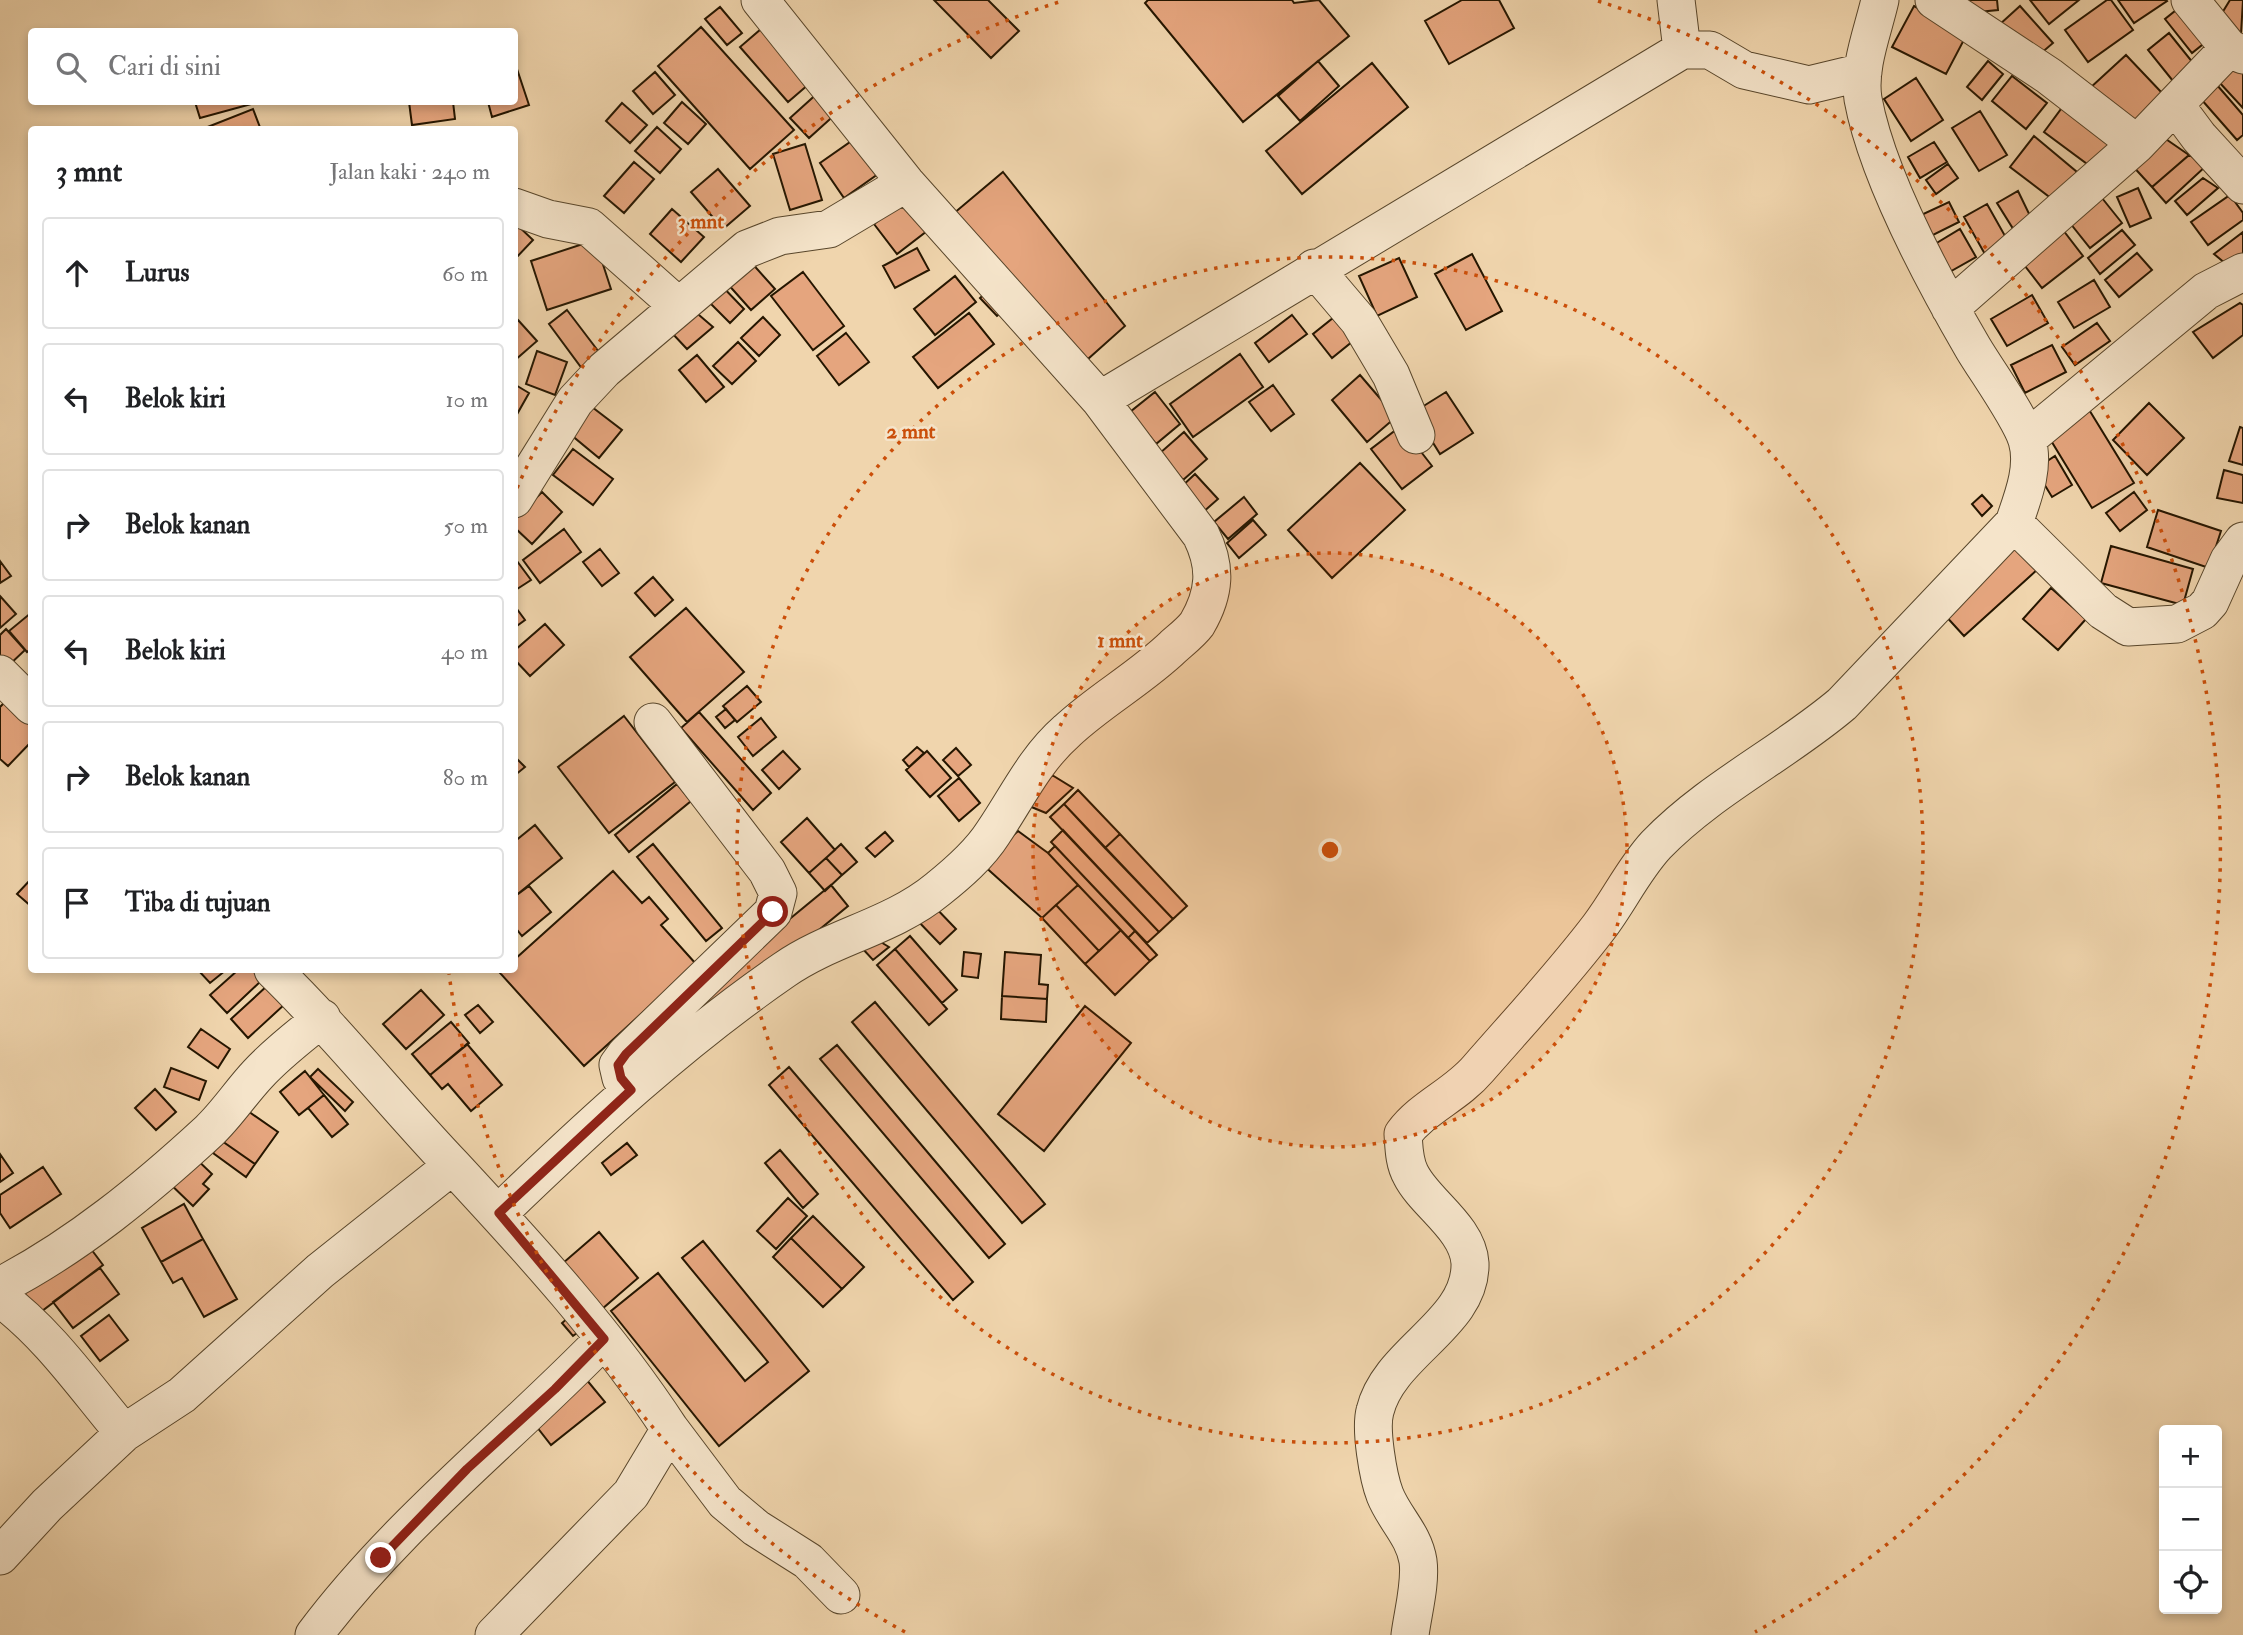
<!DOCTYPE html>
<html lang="id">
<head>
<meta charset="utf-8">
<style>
	body { margin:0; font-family:"IM FELL Double Pica",serif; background:#f6f6f6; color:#202124 }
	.controls { position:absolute; right:21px; bottom:21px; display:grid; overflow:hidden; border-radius:7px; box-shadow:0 4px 10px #0003 }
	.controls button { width:63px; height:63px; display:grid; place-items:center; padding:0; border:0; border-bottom:2px solid #e0e0e0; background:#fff; color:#202124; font:35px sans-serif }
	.stop { position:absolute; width:21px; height:21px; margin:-16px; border:5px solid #8f2418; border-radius:50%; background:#fff }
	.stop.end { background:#8f2418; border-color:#fff; box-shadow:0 2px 7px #0008 }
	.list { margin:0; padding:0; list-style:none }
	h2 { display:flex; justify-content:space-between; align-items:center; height:91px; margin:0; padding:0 28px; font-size:30px }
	h2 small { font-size:23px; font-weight:400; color:#757577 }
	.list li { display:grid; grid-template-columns:46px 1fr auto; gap:21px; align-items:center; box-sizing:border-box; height:112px; margin:0 14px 14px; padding:0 14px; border:2px solid #e0e0e0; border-radius:7px }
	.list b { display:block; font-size:26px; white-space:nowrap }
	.list em { font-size:23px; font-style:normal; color:#757577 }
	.icon { flex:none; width:38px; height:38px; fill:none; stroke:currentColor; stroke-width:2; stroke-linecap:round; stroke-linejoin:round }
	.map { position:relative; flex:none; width:2243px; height:1635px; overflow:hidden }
	.search { position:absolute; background:#fff; box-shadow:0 4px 10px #0003; left:28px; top:28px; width:490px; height:77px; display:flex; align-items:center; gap:18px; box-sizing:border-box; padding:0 24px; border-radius:7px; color:#757577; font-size:26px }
	.panel { position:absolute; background:#fff; box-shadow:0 4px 10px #0003; left:28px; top:126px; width:490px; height:847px; border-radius:7px }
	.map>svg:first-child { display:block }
	.building { fill:#e5a57e; stroke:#251600; stroke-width:2 }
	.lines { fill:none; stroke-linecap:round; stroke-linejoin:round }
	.minor-casing { stroke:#58462b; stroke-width:39 }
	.minor { stroke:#f5e4ca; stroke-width:37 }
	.route { stroke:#8f2418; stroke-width:9 }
	.ring { fill:none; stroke:#cb4f0a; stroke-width:3.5; stroke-dasharray:3.5 7 }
	.centre { fill:#cb4f0a; stroke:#f5e4ca; stroke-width:3.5 }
	.ring-label { font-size:21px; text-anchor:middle; font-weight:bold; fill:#cb4f0a; stroke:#f5e4ca; stroke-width:5; stroke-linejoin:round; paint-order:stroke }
</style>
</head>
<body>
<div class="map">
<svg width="2243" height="1635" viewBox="0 0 2243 1635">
	<rect width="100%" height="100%" fill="#f0d5ad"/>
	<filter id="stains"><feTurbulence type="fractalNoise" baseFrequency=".00286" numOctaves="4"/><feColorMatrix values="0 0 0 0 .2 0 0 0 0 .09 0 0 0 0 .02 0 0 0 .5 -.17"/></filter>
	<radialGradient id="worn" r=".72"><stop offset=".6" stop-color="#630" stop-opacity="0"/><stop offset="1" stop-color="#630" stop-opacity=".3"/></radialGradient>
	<path class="building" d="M 934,0 L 988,0 L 1019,31 L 991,58 Z
		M 1148,0 L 1292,0 L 1294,3 L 1319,0 L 1349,36 L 1243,122 L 1145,3 Z
		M 1462,0 L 1499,0 L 1514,28 L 1449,64 L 1425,21 Z
		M 1967,0 L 1997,0 L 1998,10 L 1968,13 Z
		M 2030,0 L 2079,0 L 2049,24 Z
		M 2107,0 L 2111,0 L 2133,30 L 2088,62 L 2065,30 Z
		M 2118,0 L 2166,0 L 2167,1 L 2134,23 Z
		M 2230,0 L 2243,0 L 2241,34 L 2219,18 Z
		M 2185,3 L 2212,37 L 2192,53 L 2165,19 Z
		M 1914,6 L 1967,34 L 1946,74 L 1892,47 Z
		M 2020,6 L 2053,43 L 2032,61 L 1999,25 Z
		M 720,7 L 742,33 L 727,45 L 705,19 Z
		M 768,23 L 816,78 L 788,102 L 740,47 Z
		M 701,27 L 794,130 L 750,169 L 658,66 Z
		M 2169,33 L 2198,69 L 2177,86 L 2148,50 Z
		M 2126,55 L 2163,94 L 2127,128 L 2090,88 Z
		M 1318,61 L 1339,86 L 1300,121 L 1278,96 Z
		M 1988,61 L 2003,74 L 1982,100 L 1967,87 Z
		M 2241,62 L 2243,64 L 2243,108 L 2219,82 Z
		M 1372,63 L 1408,107 L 1302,194 L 1266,151 Z
		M 516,66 L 529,105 L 492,117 L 488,102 L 514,102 Z
		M 655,72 L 675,95 L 653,114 L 633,91 Z
		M 2012,76 L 2047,103 L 2026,129 L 1992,101 Z
		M 1916,78 L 1943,120 L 1911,141 L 1884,99 Z
		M 2217,85 L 2243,115 L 2243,135 L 2237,140 L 2201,99 Z
		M 820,91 L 839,111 L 809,138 L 790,118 Z
		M 195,102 L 255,102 L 255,103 L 200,118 Z
		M 409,102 L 453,102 L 455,119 L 412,125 Z
		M 682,102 L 706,124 L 688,144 L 664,123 Z
		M 622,103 L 647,125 L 630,143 L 606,121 Z
		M 2064,105 L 2118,144 L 2098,172 L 2044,132 Z
		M 253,109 L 261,130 L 200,130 Z
		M 1980,111 L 2007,155 L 1979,171 L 1952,128 Z
		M 657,127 L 681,149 L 660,173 L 635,151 Z
		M 2160,135 L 2189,155 L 2152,187 L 2129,162 Z
		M 2034,136 L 2077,172 L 2056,202 L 2010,167 Z
		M 853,140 L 878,174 L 844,198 L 820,163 Z
		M 1934,142 L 1947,162 L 1920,178 L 1908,157 Z
		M 805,144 L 822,200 L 790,210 L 773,154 Z
		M 2189,155 L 2207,165 L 2166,203 L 2152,187 Z
		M 634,162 L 654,179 L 624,213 L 604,196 Z
		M 1948,164 L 1958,178 L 1936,194 L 1926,180 Z
		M 718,169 L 750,206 L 723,229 L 691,192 Z
		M 1003,172 L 1125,326 L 1079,367 L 947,219 Z
		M 2203,178 L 2218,188 L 2187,215 L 2175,201 Z
		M 2138,188 L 2151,218 L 2130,227 L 2117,197 Z
		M 2018,191 L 2034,224 L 2017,235 L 1997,203 Z
		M 2230,195 L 2243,213 L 2243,220 L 2208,245 L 2191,222 Z
		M 2102,198 L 2122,223 L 2090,248 L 2070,223 Z
		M 904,201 L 927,231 L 897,254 L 874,224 Z
		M 1949,202 L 1959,222 L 1929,237 L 1919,216 Z
		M 1987,204 L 2009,243 L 1986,256 L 1964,217 Z
		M 672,209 L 704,237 L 681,262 L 650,234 Z
		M 514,222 L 533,240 L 514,260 Z
		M 1960,229 L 1976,257 L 1946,274 L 1930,247 Z
		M 2063,230 L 2083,256 L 2042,288 L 2021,261 Z
		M 2122,230 L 2135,245 L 2100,274 L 2088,258 Z
		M 2243,232 L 2243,261 L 2232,269 L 2214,254 Z
		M 595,240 L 611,289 L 547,310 L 531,261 Z
		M 917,248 L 929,270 L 895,288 L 883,266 Z
		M 2137,253 L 2152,270 L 2119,297 L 2105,280 Z
		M 1472,254 L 1502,311 L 1466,330 L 1435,274 Z
		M 1399,258 L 1417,297 L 1377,316 L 1359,276 Z
		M 750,261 L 775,289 L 751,310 L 726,282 Z
		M 803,272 L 844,326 L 813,350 L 771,296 Z
		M 955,276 L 976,302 L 935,335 L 914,309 Z
		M 2094,280 L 2110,307 L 2074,328 L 2058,302 Z
		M 718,282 L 744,309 L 730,323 L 704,297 Z
		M 991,288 L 1008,307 L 997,316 L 980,298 Z
		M 2032,295 L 2048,323 L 2007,346 L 1991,319 Z
		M 2240,303 L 2243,305 L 2243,335 L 2213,358 L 2193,332 Z
		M 692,309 L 713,327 L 687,349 L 671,332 Z
		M 567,310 L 605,360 L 586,374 L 549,324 Z
		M 969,313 L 994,344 L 938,388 L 913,357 Z
		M 1292,315 L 1307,334 L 1269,362 L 1255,343 Z
		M 763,317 L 780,335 L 759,356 L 741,338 Z
		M 1333,318 L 1353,341 L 1332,358 L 1313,334 Z
		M 518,320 L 537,341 L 514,361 L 514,323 Z
		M 2097,323 L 2110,341 L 2075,365 L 2062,347 Z
		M 846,333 L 869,362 L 839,385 L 817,356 Z
		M 738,342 L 756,361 L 732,384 L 713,366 Z
		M 2052,345 L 2066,372 L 2025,393 L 2011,365 Z
		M 537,351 L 567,362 L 555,395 L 526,384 Z
		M 1240,354 L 1263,387 L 1193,437 L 1170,404 Z
		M 697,355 L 724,387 L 706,402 L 679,370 Z
		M 1360,375 L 1396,417 L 1367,442 L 1332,400 Z
		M 514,384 L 529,393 L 516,416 L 514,414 Z
		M 1273,385 L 1294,414 L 1271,431 L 1249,402 Z
		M 1155,392 L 1180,424 L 1156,444 L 1130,412 Z
		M 1446,392 L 1473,433 L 1440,454 L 1414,412 Z
		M 2149,403 L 2184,438 L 2147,475 L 2113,440 Z
		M 592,407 L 622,430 L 599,458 L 570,434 Z
		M 2088,408 L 2134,483 L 2092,508 L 2047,434 Z
		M 1401,426 L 1432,466 L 1402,489 L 1371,449 Z
		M 2240,427 L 2243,428 L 2243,465 L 2229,461 Z
		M 1184,432 L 1207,459 L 1183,480 L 1160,453 Z
		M 573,449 L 613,479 L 593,505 L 553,475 Z
		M 2055,456 L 2072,485 L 2052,497 L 2035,469 Z
		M 1360,463 L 1405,510 L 1332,578 L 1288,530 Z
		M 2224,470 L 2243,475 L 2243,503 L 2217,498 Z
		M 1195,474 L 1218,499 L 1202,513 L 1180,488 Z
		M 542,492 L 562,512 L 532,544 L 514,527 L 514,520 Z
		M 2134,492 L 2147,510 L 2120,531 L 2106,513 Z
		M 1982,495 L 1992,506 L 1982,516 L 1972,504 Z
		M 1244,497 L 1257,514 L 1228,539 L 1214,522 Z
		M 2158,510 L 2221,531 L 2209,568 L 2147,547 Z
		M 1253,520 L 1266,535 L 1239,558 L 1227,543 Z
		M 564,529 L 581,552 L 540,583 L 523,560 Z
		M 2017,546 L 2038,569 L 1964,636 L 1943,613 Z
		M 2111,546 L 2193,569 L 2183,605 L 2101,583 Z
		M 600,549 L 619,573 L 602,586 L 583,562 Z
		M 514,557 L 531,580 L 514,591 Z
		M 0,561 L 11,576 L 0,583 Z
		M 653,577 L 673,600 L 655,616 L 635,593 Z
		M 2051,588 L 2086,619 L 2058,650 L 2023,619 Z
		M 0,596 L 16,614 L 0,628 Z
		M 514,605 L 525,620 L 514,628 Z
		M 686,608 L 744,672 L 687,722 L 630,657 Z
		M 32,612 L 32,648 L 27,652 L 9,631 Z
		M 545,624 L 564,645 L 530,676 L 514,659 L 514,651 Z
		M 6,629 L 25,650 L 7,667 L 0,659 L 0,635 Z
		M 747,686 L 761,702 L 737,722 L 723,706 Z
		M 7,700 L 32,724 L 32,741 L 8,766 L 0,759 L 0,707 Z
		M 726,709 L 735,720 L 725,728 L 716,717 Z
		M 699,712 L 771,793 L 753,810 L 681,728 Z
		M 624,716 L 675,782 L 609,833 L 558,767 Z
		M 761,718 L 776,737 L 753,756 L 738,737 Z
		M 917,747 L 924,753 L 909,767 L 903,760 Z
		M 956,748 L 971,765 L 958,776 L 943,760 Z
		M 783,751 L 800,769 L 779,789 L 762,770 Z
		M 927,751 L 951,778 L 930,797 L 906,770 Z
		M 514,756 L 525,767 L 514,776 Z
		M 1052,775 L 1073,788 L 1046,813 L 1029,806 Z
		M 959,778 L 980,803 L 959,821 L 938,796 Z
		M 677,784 L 691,801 L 629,852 L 615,835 Z
		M 1078,790 L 1120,834 L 1105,848 L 1064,804 Z
		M 1064,804 L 1173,919 L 1159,932 L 1050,817 Z
		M 807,818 L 835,850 L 809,873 L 781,842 Z
		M 535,825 L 562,858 L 514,897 L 514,842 Z
		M 1063,830 L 1159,932 L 1147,943 L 1051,842 Z
		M 1018,831 L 1048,853 L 1078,885 L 1042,918 L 982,864 Z
		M 885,832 L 893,841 L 875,857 L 866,848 Z
		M 1120,834 L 1187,906 L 1173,919 L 1105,848 Z
		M 653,844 L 722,928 L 706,941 L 637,857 Z
		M 841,844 L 857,862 L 842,875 L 826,858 Z
		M 1055,846 L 1135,931 L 1128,938 L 1048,853 Z
		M 826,858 L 842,875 L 825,891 L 809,873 Z
		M 613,871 L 642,903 L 649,897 L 668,919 L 661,925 L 696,964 L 584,1066 L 500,973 L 504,970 L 514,970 L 514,960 Z
		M 32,878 L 32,907 L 17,894 Z
		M 831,885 L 848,906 L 702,1026 L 685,1005 Z
		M 1078,885 L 1121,930 L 1099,951 L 1056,905 Z
		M 529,886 L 551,912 L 522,936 L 514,926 L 514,897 Z
		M 932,904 L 956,929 L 940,944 L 916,919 Z
		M 1056,905 L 1099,951 L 1085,964 L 1042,918 Z
		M 1121,930 L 1150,961 L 1115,995 L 1085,964 Z
		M 1135,931 L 1157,955 L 1150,961 L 1128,938 Z
		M 910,936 L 957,990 L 942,1003 L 895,949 Z
		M 874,938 L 889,947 L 873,960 L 862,948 Z
		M 895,949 L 947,1009 L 929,1025 L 877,965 Z
		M 964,952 L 981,954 L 978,978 L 962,976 Z
		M 1005,952 L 1041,955 L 1039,984 L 1048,985 L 1047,999 L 1002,996 Z
		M 198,970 L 226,970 L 210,983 Z
		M 238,970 L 252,970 L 262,980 L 227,1013 L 210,995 Z
		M 268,985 L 285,1004 L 248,1038 L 231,1019 Z
		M 421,990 L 444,1015 L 406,1049 L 383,1024 Z
		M 1002,996 L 1047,999 L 1046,1022 L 1001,1019 Z
		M 875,1002 L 1045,1204 L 1022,1223 L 852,1022 Z
		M 478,1005 L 493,1022 L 480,1033 L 465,1015 Z
		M 1085,1006 L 1131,1043 L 1044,1151 L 998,1114 Z
		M 451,1022 L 469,1043 L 430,1075 L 412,1054 Z
		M 201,1029 L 230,1049 L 218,1068 L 188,1047 Z
		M 467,1044 L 502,1085 L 471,1111 L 448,1084 L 442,1089 L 430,1075 Z
		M 837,1045 L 1005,1244 L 989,1258 L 820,1059 Z
		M 789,1067 L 973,1282 L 953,1300 L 769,1085 Z
		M 171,1068 L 206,1081 L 199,1100 L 164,1087 Z
		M 318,1069 L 353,1102 L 345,1111 L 310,1077 Z
		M 305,1071 L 324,1095 L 299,1115 L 280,1092 Z
		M 155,1089 L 176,1112 L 156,1130 L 135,1108 Z
		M 324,1095 L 348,1124 L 332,1137 L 308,1108 Z
		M 245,1109 L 278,1132 L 255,1164 L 222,1141 Z
		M 222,1141 L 255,1164 L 246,1177 L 213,1153 Z
		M 627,1143 L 637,1155 L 611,1175 L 602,1163 Z
		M 780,1150 L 818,1194 L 803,1208 L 765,1163 Z
		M 189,1152 L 212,1174 L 203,1184 L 209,1189 L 193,1206 L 164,1178 Z
		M 0,1154 L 13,1173 L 0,1182 Z
		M 43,1167 L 61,1194 L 10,1228 L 0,1213 L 0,1195 Z
		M 788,1198 L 807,1216 L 776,1249 L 757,1231 Z
		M 184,1204 L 203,1239 L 161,1262 L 142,1228 Z
		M 813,1216 L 864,1267 L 842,1289 L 791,1238 Z
		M 599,1232 L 638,1278 L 602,1309 L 563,1263 Z
		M 791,1238 L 842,1289 L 823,1307 L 773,1257 Z
		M 203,1239 L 237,1299 L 204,1317 L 182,1278 L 173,1283 L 161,1262 Z
		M 85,1241 L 103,1265 L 38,1314 L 20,1290 Z
		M 703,1241 L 809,1371 L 719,1446 L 611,1311 L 658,1273 L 745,1381 L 768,1362 L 682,1258 Z
		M 100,1268 L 119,1294 L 73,1328 L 53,1302 Z
		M 575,1312 L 586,1326 L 573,1336 L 562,1323 Z
		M 109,1315 L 128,1340 L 100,1361 L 81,1336 Z
		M 586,1379 L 605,1402 L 551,1445 L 533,1422 Z"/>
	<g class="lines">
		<g class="minor-casing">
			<path id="minor" d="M 1676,0 L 1682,50
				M 1934,0 L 2049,76 L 2137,144
				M 2190,0 L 2229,48
				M 2176,106 L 2199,137 L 2243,185
				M 514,207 L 548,219 L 589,227 L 677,305
				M 1314,268 L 1359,321 L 1391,375 L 1416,435
				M 1950,308 L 2137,144 L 2229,48 L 2243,55
				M 1100,400 L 1682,50 L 1710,50 L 1744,70 L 1809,85 L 1863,72
				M 2027,439 L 2206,291 L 2243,272
				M 514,499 L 575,401 L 604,370 L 747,249 L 780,236 L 829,229 L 906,183
				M 2014,523 L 2103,611 L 2128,627 L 2177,624 L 2202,611 L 2210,602 L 2229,560 L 2243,541
				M 0,674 L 32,706
				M 273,970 C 337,1032 392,1102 453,1166 C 530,1249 608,1334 670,1429 L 631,1494 L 494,1635
				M 630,1090 L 621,1078 L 618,1065 L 626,1054 L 773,912 L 778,893 L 767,871 L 653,722
				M 499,1213 C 588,1127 681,1041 784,970 C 831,937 892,927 938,889 C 958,873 979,855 993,833 C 1017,798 1034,760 1067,731 C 1100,700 1141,678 1174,646 C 1182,639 1191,632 1197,624 C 1215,593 1217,567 1201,535 L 1100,400 L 906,183 L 760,0
				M 0,1286 C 77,1246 145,1190 209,1131 C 227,1114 241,1092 258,1074 C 277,1053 300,1036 322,1018
				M 0,1298 C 49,1334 85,1387 124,1433
				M 670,1429 L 725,1502 L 756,1528 L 808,1561 L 841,1595
				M 0,1556 L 47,1505 L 124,1433 L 182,1395 L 320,1271 L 452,1166
				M 314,1635 C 397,1524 508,1438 604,1339
				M 1410,1635 C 1413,1612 1421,1583 1418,1561 C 1414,1535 1394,1518 1385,1495 C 1378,1477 1370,1429 1375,1411 C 1389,1352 1472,1324 1470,1263 C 1468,1228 1425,1203 1411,1175 C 1404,1163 1404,1148 1403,1134 C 1423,1107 1456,1095 1478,1069 C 1519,1022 1561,977 1599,927 C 1619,901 1633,870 1656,845 C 1710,789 1783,754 1842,704 L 2014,523 C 2023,497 2035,467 2027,440 C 2020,417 1986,370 1973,348 C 1934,281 1877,175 1863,99 C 1858,67 1873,31 1880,0"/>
		</g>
		<use href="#minor" class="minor"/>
	</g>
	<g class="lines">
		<path class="route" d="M 381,1558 L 467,1469 L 555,1389 L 604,1339 L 499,1213 L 631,1090 L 621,1078 L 618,1065 L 626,1054 L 773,912"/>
	</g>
	<circle cx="1330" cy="850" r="297" fill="#cb4f0a" fill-opacity=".12"/>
	<g class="ring">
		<circle cx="1330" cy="850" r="297"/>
		<circle cx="1330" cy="850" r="593"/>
		<path d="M905 1632A890 890 0 0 1 449 974M517 488A890 890 0 0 1 1062 1M1598 1A890 890 0 0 1 1755 1632"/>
	</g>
	<circle cx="1330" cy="850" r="10" class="centre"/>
	<g class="ring-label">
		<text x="701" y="228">3 mnt</text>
		<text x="911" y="438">2 mnt</text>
		<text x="1120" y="647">1 mnt</text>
	</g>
	<rect width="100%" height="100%" filter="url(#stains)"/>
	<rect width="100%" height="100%" fill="url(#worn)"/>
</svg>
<div class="controls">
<button>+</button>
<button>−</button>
<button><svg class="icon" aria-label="locate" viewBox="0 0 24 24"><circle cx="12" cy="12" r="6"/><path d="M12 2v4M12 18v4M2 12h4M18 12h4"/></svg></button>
</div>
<div class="stop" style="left:773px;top:912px"></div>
<div class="stop end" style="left:381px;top:1558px"></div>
<div class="search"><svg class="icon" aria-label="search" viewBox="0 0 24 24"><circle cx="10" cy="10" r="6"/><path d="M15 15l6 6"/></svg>Cari di sini</div>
<section class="panel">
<h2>3 mnt<small>Jalan kaki · 240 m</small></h2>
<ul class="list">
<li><svg class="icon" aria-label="ahead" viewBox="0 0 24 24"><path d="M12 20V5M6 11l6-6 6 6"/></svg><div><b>Lurus</b></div><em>60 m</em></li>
<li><svg class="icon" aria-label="left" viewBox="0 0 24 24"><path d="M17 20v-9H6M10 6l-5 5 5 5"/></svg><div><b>Belok kiri</b></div><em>10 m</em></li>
<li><svg class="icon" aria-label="right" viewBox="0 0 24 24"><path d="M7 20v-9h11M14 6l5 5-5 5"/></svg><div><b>Belok kanan</b></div><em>50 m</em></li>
<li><svg class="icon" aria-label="left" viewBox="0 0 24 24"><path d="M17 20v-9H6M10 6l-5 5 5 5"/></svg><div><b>Belok kiri</b></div><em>40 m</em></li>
<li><svg class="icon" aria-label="right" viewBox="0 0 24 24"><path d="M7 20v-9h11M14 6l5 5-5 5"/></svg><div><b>Belok kanan</b></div><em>80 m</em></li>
<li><svg class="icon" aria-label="arrive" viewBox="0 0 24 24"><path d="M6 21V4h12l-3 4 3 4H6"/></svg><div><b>Tiba di tujuan</b></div></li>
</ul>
</section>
</div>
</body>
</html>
